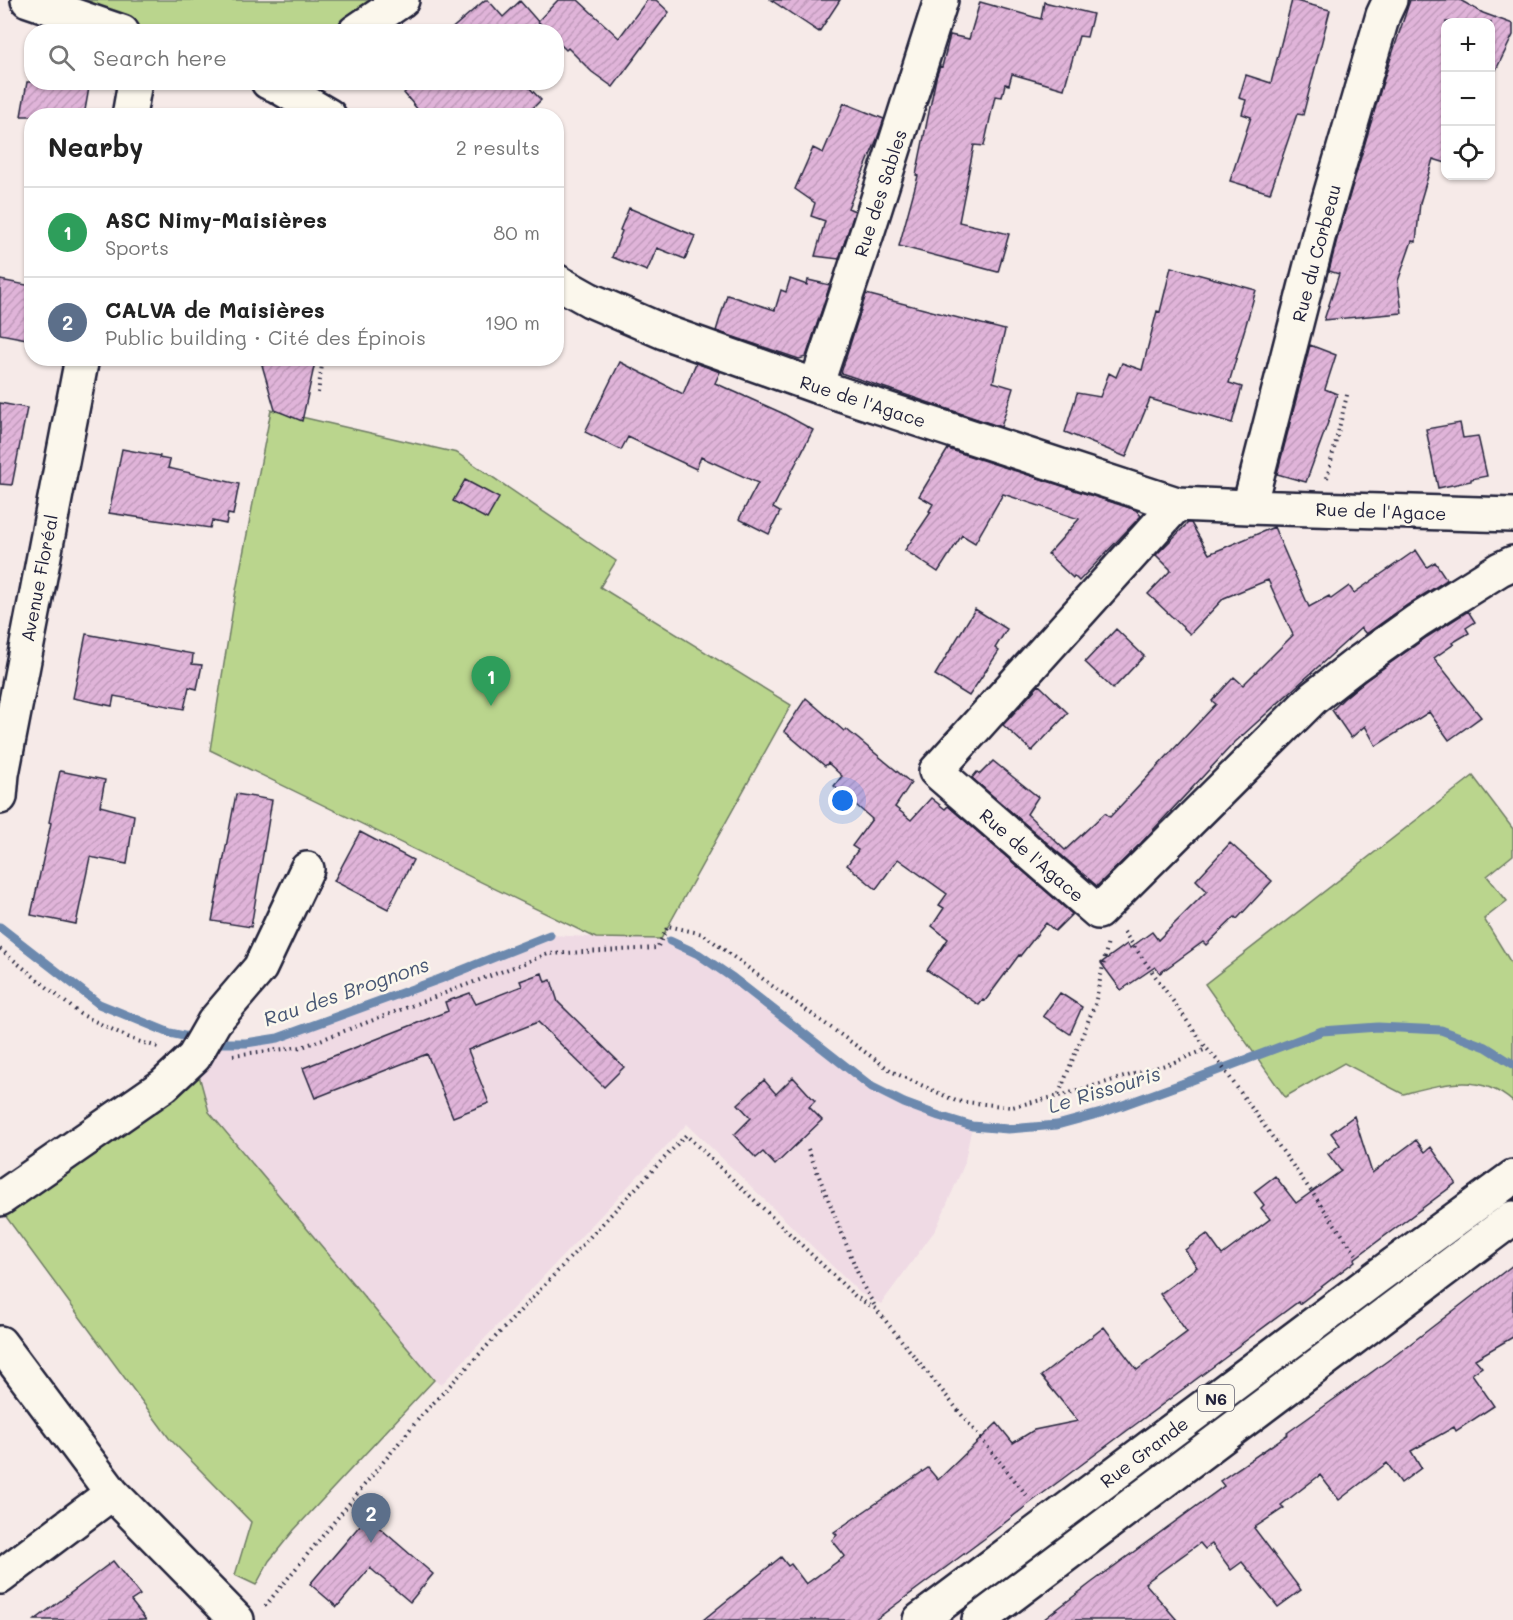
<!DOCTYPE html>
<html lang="en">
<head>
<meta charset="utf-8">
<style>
	body { margin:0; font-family:Mali,sans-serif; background:#f2f2f2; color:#222 }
	.controls { position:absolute; right:18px; top:18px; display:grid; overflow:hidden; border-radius:12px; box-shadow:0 2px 4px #0004 }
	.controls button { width:54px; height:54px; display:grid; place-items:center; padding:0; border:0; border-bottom:2px solid #e0e0e0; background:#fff; color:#222; font:30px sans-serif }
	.you { position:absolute; left:843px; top:801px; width:21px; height:21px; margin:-15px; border:4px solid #fff; border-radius:50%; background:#1a73e8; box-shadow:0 0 0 9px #1a73e833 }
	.badge { display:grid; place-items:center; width:39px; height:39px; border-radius:50%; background:#7c3aed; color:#fff; font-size:20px; font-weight:700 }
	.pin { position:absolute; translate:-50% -50px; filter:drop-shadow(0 2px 3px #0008) }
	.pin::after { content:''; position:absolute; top:32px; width:21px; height:18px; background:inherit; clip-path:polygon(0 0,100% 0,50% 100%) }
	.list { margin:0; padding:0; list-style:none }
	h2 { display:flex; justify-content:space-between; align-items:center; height:78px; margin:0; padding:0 24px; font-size:26px }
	h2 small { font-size:20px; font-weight:400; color:#767676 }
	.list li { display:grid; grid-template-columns:39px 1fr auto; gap:18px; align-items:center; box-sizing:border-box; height:90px; padding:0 24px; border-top:2px solid #e0e0e0 }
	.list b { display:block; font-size:22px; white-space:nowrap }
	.list p { margin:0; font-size:20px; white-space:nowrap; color:#767676 }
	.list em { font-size:20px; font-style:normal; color:#767676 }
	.icon { flex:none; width:33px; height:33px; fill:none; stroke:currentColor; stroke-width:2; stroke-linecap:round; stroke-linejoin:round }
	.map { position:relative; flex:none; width:1513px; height:1620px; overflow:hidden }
	.search { position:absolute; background:#fff; box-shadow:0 2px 4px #0004; left:24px; top:24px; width:540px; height:66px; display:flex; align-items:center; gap:15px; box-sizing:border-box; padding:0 21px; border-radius:24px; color:#767676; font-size:22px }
	.panel { position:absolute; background:#fff; box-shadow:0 2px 4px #0004; left:24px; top:108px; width:540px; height:258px; border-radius:24px }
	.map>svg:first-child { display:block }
	.built { fill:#efdae4 }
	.green { fill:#bad58d; stroke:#6e7c64; stroke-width:1.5 }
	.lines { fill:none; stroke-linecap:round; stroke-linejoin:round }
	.stream { stroke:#6c89ae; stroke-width:9 }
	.building { fill:url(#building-hatch); stroke:#22223b; stroke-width:1.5 }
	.minor-casing { stroke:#22223b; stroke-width:38 }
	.major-casing { stroke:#22223b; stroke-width:38 }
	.path { stroke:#22223b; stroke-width:4; stroke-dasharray:1.5 4.5; stroke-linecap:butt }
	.minor { stroke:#fbf7ec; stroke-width:33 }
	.major { stroke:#fbf7ec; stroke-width:33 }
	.labels { text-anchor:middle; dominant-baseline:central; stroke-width:5; stroke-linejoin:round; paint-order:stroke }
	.shield { fill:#fbf7ec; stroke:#636270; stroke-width:1.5 }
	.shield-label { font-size:16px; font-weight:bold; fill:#22223b }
	.street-label { font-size:18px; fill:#22223b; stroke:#fbf7ec }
	.water-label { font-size:20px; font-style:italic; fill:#475674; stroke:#fbf7ec }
</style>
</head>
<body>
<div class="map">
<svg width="1513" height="1620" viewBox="0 0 1513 1620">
	<defs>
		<pattern id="building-hatch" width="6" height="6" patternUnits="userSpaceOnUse" patternTransform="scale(1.5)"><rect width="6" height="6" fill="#e0b4d9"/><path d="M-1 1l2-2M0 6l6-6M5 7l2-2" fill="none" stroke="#c09abb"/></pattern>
	</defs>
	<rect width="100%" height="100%" fill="#f6eae8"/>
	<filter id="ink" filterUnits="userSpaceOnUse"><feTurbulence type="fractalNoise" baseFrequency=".0167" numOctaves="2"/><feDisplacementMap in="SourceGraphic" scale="12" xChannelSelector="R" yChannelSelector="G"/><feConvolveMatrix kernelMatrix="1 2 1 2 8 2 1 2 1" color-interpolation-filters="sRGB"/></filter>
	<g filter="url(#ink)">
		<path class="built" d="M 550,935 L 670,941 L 698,954 L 733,978 L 872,1087 L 904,1103 L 939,1116 L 972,1126 L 964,1165 L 936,1229 L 881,1304 L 860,1293 L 687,1124 L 441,1385 L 434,1380 L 209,1112 L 194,1057 L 216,1043 L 246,1043 L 278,1038 L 440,979 Z"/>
		<path class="green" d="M 28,0 L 402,0 L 355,32 L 122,31 Z
			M 271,410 L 457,453 L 616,561 L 600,587 L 791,705 L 661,939 L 596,938 L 210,750 L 235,596 Z
			M 1473,776 L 1513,829 L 1513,855 L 1487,876 L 1507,901 L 1484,919 L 1513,966 L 1513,1102 C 1480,1072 1442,1084 1403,1094 L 1344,1063 L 1285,1097 L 1205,984 Z
			M 194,1057 L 209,1112 L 434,1380 L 294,1530 L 269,1561 L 256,1585 L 235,1575 L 251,1522 L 169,1438 L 1,1210 Z"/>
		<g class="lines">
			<path class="stream" d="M 0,927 L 99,1004 L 170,1033 L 216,1043 L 246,1043 L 278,1038 L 440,979 L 550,935
				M 670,941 L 698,954 L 733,978 L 872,1087 L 904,1103 L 939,1116 L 972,1126 L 1008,1129 L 1057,1125 L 1101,1113 L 1187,1082 L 1322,1031 L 1378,1027 L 1441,1030 L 1486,1047 L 1513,1064"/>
		</g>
		<path class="building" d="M 485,0 L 488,0 L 503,17 L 520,1 L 547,32 L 448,32 Z
			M 558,0 L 578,0 L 619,38 L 647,0 L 656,0 L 669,12 L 613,87 L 592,72 L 568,48 L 566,50 L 556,40 L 556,32 L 548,32 L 538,21 Z
			M 771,0 L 840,0 L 819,32 Z
			M 1292,0 L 1330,10 L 1303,115 L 1297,114 L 1270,193 L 1230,181 L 1251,117 L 1242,114 L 1246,100 L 1239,98 L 1246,75 L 1271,83 Z
			M 1410,0 L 1460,0 L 1483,13 L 1513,24 L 1513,35 L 1491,80 L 1491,22 L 1446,22 L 1446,163 L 1433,159 L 1420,203 L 1416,242 L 1412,241 L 1398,281 L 1402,313 L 1324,320 L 1339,274 L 1329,271 L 1338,235 L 1382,85 Z
			M 980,2 L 1041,19 L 1044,2 L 1093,14 L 1087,37 L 1079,36 L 1064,89 L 1012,74 L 1009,85 L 1005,84 L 1002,97 L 995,96 L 984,146 L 974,145 L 959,222 L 1009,234 L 998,272 L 899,246 L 918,176 L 916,175 L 936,78 L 940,66 L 942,67 L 950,35 L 969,39 Z
			M 27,82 L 90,82 L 84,116 L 21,116 Z
			M 416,82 L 524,82 L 541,100 L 525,116 L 423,116 L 404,93 Z
			M 844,103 L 884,119 L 877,139 L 848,208 L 855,211 L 839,259 L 815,256 L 825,221 L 811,216 L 815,203 L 795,189 L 813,148 L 823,153 Z
			M 629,208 L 695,236 L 685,259 L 657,248 L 647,271 L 612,257 L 622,231 L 620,230 Z
			M 1171,267 L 1256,290 L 1229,383 L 1242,387 L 1232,423 L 1150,399 L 1126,457 L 1065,432 L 1077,393 L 1100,397 L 1109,373 L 1116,377 L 1122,363 L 1142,370 L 1157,311 L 1160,312 Z
			M 790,279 L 807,285 L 808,280 L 830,285 L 806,357 L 799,359 L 716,331 L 727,295 L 775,310 L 781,290 L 786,292 Z
			M 0,280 L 32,286 L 32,340 L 0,334 Z
			M 866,294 L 1005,330 L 993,382 L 1013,388 L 1001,427 L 841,373 Z
			M 1310,345 L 1336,355 L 1325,389 L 1337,394 L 1330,417 L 1306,482 L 1277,474 Z
			M 260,358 L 316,358 L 302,421 L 275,410 Z
			M 620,362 L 683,394 L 696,363 L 720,372 L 715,383 L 782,413 L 813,430 L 773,508 L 780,512 L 769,534 L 739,519 L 758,483 L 701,457 L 696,469 L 628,437 L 621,450 L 585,432 Z
			M 0,403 L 27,408 L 12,485 L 0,484 Z
			M 1460,423 L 1463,438 L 1478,436 L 1487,476 L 1471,479 L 1471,481 L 1438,488 L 1426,429 Z
			M 122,449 L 160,456 L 159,458 L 170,460 L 168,468 L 239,484 L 233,515 L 228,514 L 226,524 L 212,521 L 210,528 L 109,513 Z
			M 948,449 L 1136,510 L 1141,516 L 1079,581 L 1074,576 L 1073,578 L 1048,554 L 1079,519 L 1003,494 L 975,543 L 962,535 L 938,572 L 905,550 L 931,512 L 929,511 L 933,504 L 919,496 Z
			M 465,480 L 499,498 L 487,519 L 453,501 Z
			M 1188,523 L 1191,523 L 1209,554 L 1274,527 L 1309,607 L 1329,596 L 1331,599 L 1349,586 L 1354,593 L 1416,550 L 1427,567 L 1435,562 L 1447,580 L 1407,605 L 1366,634 L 1361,628 L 1233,744 L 1141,843 L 1097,886 L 972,778 L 977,772 L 980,774 L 993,761 L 1038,797 L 1027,814 L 1065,850 L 1105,813 L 1110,817 L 1216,704 L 1212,701 L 1234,677 L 1243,685 L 1293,635 L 1268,580 L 1224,598 L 1190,634 L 1148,594 L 1171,570 L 1156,555 Z
			M 975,609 L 1007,629 L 995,648 L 999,651 L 969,696 L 935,675 Z
			M 1468,611 L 1475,622 L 1466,628 L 1469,633 L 1452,643 L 1454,644 L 1434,658 L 1481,717 L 1449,740 L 1429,712 L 1376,746 L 1365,726 L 1351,738 L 1332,710 L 1343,699 L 1365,681 L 1427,637 Z
			M 1116,629 L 1144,656 L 1113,689 L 1085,662 Z
			M 86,634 L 193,654 L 192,664 L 202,665 L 197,689 L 189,687 L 184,709 L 114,696 L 112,706 L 73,698 Z
			M 1039,685 L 1068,713 L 1032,751 L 1003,725 Z
			M 806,698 L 844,731 L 846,729 L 911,783 L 895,807 L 911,820 L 931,798 L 945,809 L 948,806 L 1072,914 L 1055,931 L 1046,923 L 1020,956 L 1019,955 L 985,1001 L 983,1000 L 979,1005 L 927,970 L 948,939 L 932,926 L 944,908 L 939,905 L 947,894 L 898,859 L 876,889 L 847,865 L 858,850 L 852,846 L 872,819 L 834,786 L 842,776 L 828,763 L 825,766 L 784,731 Z
			M 60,771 L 105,780 L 100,806 L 134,815 L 127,864 L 90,857 L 76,924 L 31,915 L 51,823 L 49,822 Z
			M 236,794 L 272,800 L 251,927 L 212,921 Z
			M 360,832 L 413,860 L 388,909 L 334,881 Z
			M 1230,843 L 1272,881 L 1237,919 L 1235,917 L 1206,945 L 1203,942 L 1160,973 L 1155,967 L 1121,990 L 1101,963 L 1127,944 L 1130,948 L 1152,932 L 1158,940 L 1207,891 L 1196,880 Z
			M 542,973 L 545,982 L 551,980 L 558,1002 L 624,1067 L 604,1087 L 538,1022 L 468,1050 L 489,1103 L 453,1117 L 427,1054 L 315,1098 L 303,1068 L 448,1011 L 445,1002 L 470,993 L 476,1004 L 522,986 L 520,981 Z
			M 1060,993 L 1082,1007 L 1070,1034 L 1043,1016 Z
			M 793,1077 L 815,1101 L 809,1107 L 822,1120 L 775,1165 L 763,1152 L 756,1158 L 734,1135 L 751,1118 L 738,1104 L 764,1080 L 776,1094 Z
			M 1354,1116 L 1372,1173 L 1416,1140 L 1425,1152 L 1431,1147 L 1456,1183 L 1354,1259 L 1355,1261 L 1299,1304 L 1298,1302 L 1229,1353 L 1230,1354 L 1030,1503 L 984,1539 L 875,1620 L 703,1620 L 781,1557 L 788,1566 L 791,1564 L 806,1584 L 845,1556 L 832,1540 L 837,1535 L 834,1532 L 928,1468 L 938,1480 L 997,1423 L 1013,1443 L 1034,1430 L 1078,1421 L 1041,1376 L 1104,1327 L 1137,1370 L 1187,1332 L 1160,1294 L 1197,1267 L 1185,1250 L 1207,1234 L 1222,1255 L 1270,1219 L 1261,1208 L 1264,1205 L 1254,1192 L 1275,1176 L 1296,1203 L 1341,1171 L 1328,1154 L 1340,1145 L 1331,1133 Z
			M 1513,1265 L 1513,1337 L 1475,1359 L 1482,1367 L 1472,1374 L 1494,1406 L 1456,1431 L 1454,1427 L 1411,1451 L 1421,1468 L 1401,1483 L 1387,1463 L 1339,1500 L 1320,1475 L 1281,1505 L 1284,1508 L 1254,1528 L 1301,1590 L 1278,1607 L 1242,1562 L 1231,1570 L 1212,1544 L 1205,1549 L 1200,1543 L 1145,1583 L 1177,1620 L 1043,1620 L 1091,1583 L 1224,1486 L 1220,1481 L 1288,1434 L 1287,1433 L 1397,1354 Z
			M 367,1517 L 433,1574 L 410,1602 L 370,1568 L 337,1607 L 310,1584 Z
			M 113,1561 L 140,1595 L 131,1601 L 146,1620 L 35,1620 Z"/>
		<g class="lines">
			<g class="minor-casing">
				<path id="minor" d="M 28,0 L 122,32
					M 355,32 L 402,0
					M 268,82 L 276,85 L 329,116
					M 129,116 L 135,82
					M 556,281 L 590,300 L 664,332 L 816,386 L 1177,504 L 1249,507 L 1513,515
					M 816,386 L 869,227 L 941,0
					M 1177,504 L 936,771 L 1098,912 L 1313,698 L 1354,666 L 1417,621 L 1500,569 L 1513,563
					M 1249,507 L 1320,230 L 1383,15 L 1390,0
					M 0,797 L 2,774 L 19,686 L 82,358
					M 0,1199 L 164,1085 L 194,1057 L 214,1022 L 260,968 L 307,869
					M 0,1343 L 112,1493 L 237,1620
					M 0,1577 L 112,1493"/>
			</g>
			<g class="major-casing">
				<path id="major" d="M 920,1620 L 1374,1279 L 1513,1177
					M 979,1620 L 1513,1218"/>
			</g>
			<path class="path" d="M 318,393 L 323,358
				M 1327,478 L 1348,391
				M 1124,932 L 1207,1049 L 1218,1061 L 1356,1254
				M 0,949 L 80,1014 L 134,1040 L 158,1047
				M 233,1055 L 302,1047 L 548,954 L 657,948 L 668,926 L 703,934 L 771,985 L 893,1072 L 956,1101 L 1012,1107 L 1058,1096 L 1095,1004 L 1108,942
				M 1059,1096 L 1172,1063 L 1207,1049
				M 808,1149 L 863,1286 L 876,1308
				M 265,1606 L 421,1416 L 686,1135 L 856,1297 L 876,1309 L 1029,1498"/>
			<use href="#minor" class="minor"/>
			<use href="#major" class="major"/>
		</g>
	</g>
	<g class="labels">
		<rect class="shield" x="1198" y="1385" width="36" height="26" rx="4.5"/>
		<g class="shield-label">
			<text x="1216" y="1398">N6</text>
		</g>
		<g class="street-label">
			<text transform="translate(880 193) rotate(-72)">Rue des Sables</text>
			<text transform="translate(1316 253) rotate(-75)">Rue du Corbeau</text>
			<text transform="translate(863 401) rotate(18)">Rue de l'Agace</text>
			<text transform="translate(1381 511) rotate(2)">Rue de l'Agace</text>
			<text transform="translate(39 578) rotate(-79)">Avenue Floréal</text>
			<text transform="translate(1032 855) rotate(41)">Rue de l'Agace</text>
			<text transform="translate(1144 1452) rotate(-37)">Rue Grande</text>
		</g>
		<g class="water-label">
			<text transform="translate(346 991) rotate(-19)">Rau des Brognons</text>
			<text transform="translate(1104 1089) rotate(-17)">Le Rissouris</text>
		</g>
	</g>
</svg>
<div class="controls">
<button>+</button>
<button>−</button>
<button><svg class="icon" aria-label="locate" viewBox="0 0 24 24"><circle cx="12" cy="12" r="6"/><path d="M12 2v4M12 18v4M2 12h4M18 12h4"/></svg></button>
</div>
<div class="you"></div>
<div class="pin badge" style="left:491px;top:706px;background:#2e9e5b">1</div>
<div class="pin badge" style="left:371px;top:1543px;background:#5c6f8a">2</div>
<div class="search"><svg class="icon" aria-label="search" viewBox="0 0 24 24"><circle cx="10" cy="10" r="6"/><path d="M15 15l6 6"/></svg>Search here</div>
<section class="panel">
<h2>Nearby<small>2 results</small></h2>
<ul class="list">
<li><span class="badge" style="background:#2e9e5b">1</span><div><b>ASC Nimy-Maisières</b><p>Sports</p></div><em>80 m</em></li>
<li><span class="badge" style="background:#5c6f8a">2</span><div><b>CALVA de Maisières</b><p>Public building · Cité des Épinois</p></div><em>190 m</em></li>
</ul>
</section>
</div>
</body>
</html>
